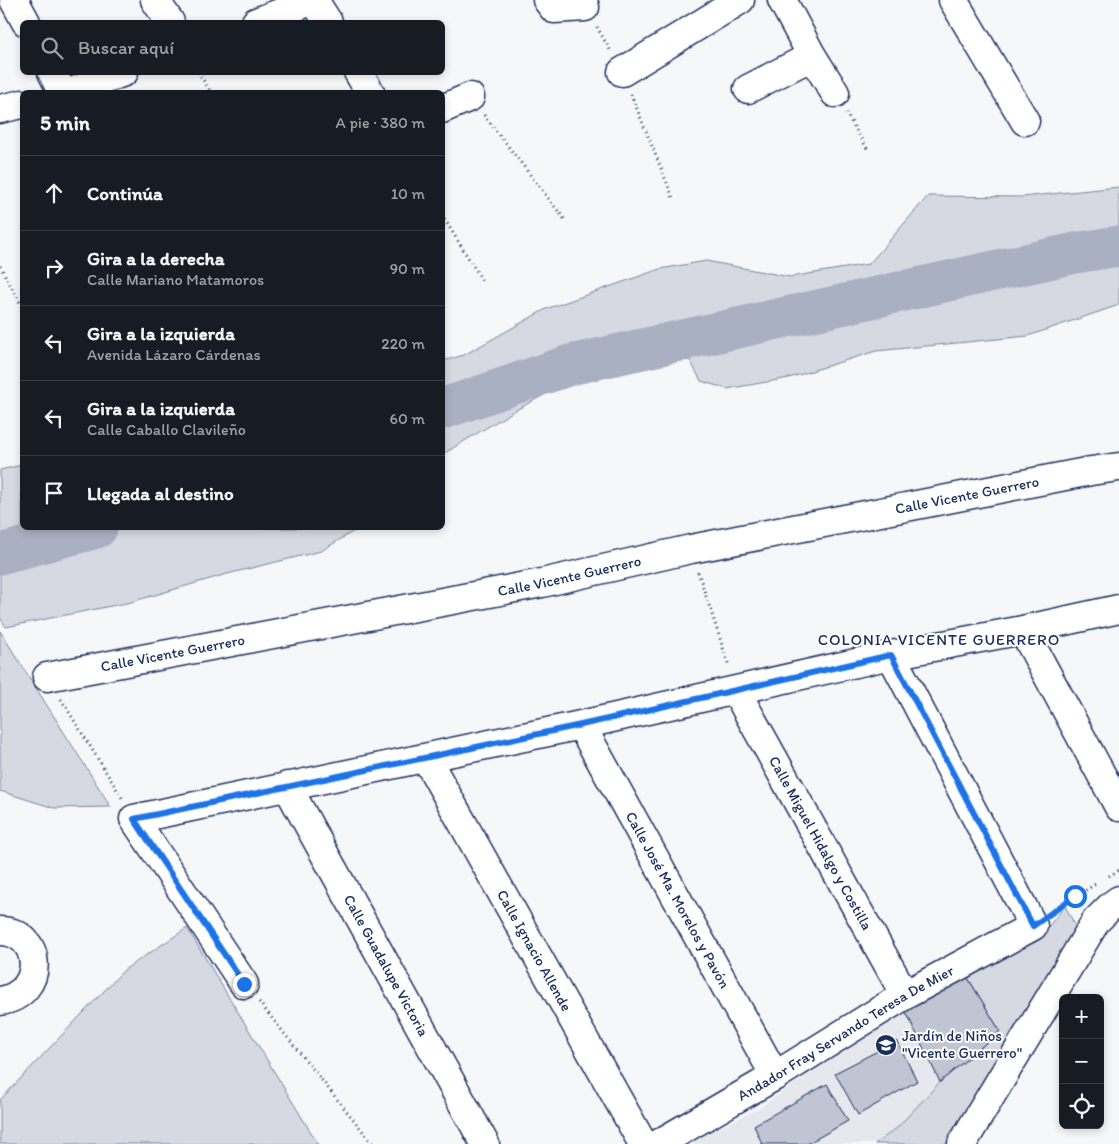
<!DOCTYPE html>
<html lang="es">
<head>
<meta charset="utf-8">
<style>
	body { margin:0; font-family:Itim,sans-serif; background:#20242c; color:#f1f3f6 }
	.controls { position:absolute; right:15px; bottom:15px; display:grid; overflow:hidden; border-radius:8px; box-shadow:0 2px 8px #0003 }
	.controls button { width:45px; height:45px; display:grid; place-items:center; padding:0; border:0; border-bottom:1px solid #363941; background:#171b24; color:#f1f3f6; font:25px sans-serif }
	.stop { position:absolute; width:15px; height:15px; margin:-11px; border:4px solid #1a73e8; border-radius:50%; background:#fff }
	.stop.end { background:#1a73e8; border-color:#fff; box-shadow:0 1px 5px #0008 }
	.list { margin:0; padding:0; list-style:none }
	h2 { display:flex; justify-content:space-between; align-items:center; height:65px; margin:0; padding:0 20px; font-size:21px }
	h2 small { font-size:16px; font-weight:400; color:#9ea1a6 }
	.list li { display:grid; grid-template-columns:32px 1fr auto; gap:15px; align-items:center; box-sizing:border-box; height:75px; padding:0 20px; border-top:1px solid #363941 }
	.list b { display:block; font-size:19px; white-space:nowrap }
	.list p { margin:0; font-size:16px; white-space:nowrap; color:#9ea1a6 }
	.list em { font-size:16px; font-style:normal; color:#9ea1a6 }
	.icon { flex:none; width:28px; height:28px; fill:none; stroke:currentColor; stroke-width:2; stroke-linecap:round; stroke-linejoin:round }
	.map { position:relative; flex:none; width:1119px; height:1144px; overflow:hidden }
	.search { position:absolute; background:#171b24; box-shadow:0 2px 8px #0003; left:20px; top:20px; width:425px; height:55px; display:flex; align-items:center; gap:12px; box-sizing:border-box; padding:0 18px; border-radius:8px; color:#9ea1a6; font-size:19px }
	.panel { position:absolute; background:#171b24; box-shadow:0 2px 8px #0003; left:20px; top:90px; width:425px; height:440px; border-radius:8px }
	.map>svg:first-child { display:block }
	.built { fill:#e6e8ee }
	.green { fill:#d6d9e2; stroke:#7884a0 }
	.lines { fill:none; stroke-linecap:round; stroke-linejoin:round }
	.river { stroke:#a9b0c1; stroke-width:41 }
	.building { fill:#c0c4d3; stroke:#1b2f5e }
	.minor-casing { stroke:#1b2f5e; stroke-width:31 }
	.path { stroke:#1b2f5e; stroke-width:3; stroke-dasharray:1 4; stroke-linecap:butt }
	.minor { stroke:#fff; stroke-width:28 }
	.route { stroke:#1a73e8; stroke-width:6 }
	.labels { text-anchor:middle; dominant-baseline:central; stroke-width:4; stroke-linejoin:round; paint-order:stroke }
	.street-label { font-size:15px; fill:#1b2f5e; stroke:#fff }
	.poi-label { font-size:15px; fill:#1b2f5e; stroke:#fff; text-anchor:start }
	.neighbourhood-label { font-size:16px; letter-spacing:1px; fill:#1b2f5e; stroke:#fff }
</style>
</head>
<body>
<div class="map">
<svg width="1119" height="1144" viewBox="0 0 1119 1144">
	<rect width="100%" height="100%" fill="#f6f7f9"/>
	<filter id="ink" filterUnits="userSpaceOnUse"><feTurbulence type="fractalNoise" baseFrequency=".02" numOctaves="2"/><feDisplacementMap in="SourceGraphic" scale="10" xChannelSelector="R" yChannelSelector="G"/><feConvolveMatrix kernelMatrix="1 2 1 2 8 2 1 2 1" color-interpolation-filters="sRGB"/></filter>
	<g filter="url(#ink)">
		<path class="built" d="M 904,1008 L 940,1082 L 897,1128 L 875,1144 L 686,1144 L 759,1108 Z"/>
		<path class="green" d="M 1119,187 L 1119,305 L 1028,336 L 876,351 L 789,378 L 727,389 L 701,381 L 690,360 L 589,371 L 514,411 L 443,454 L 443,361 L 464,355 L 546,309 L 660,269 L 706,261 L 790,277 L 869,264 L 928,196 L 1021,197 Z
			M 22,465 L 22,528 L 359,528 L 321,551 L 227,574 L 131,602 L 6,627 L 0,617 L 0,470 Z
			M 0,631 L 111,807 L 54,808 L 0,791 Z
			M 1065,906 L 1079,933 L 953,1144 L 875,1144 L 897,1128 L 940,1082 L 1000,1031 L 965,973 L 1044,932 Z
			M 187,928 L 318,1144 L 0,1144 L 0,1100 L 124,970 Z"/>
		<g class="lines">
			<path class="river" d="M 442,409 L 570,365 L 1075,253 L 1119,246
				M 0,554 L 97,528"/>
		</g>
		<path class="building" d="M 965,973 L 1000,1031 L 940,1082 L 904,1008 Z
			M 897,1041 L 917,1081 L 858,1115 L 835,1073 Z
			M 827,1084 L 848,1121 L 807,1144 L 762,1144 L 754,1125 Z"/>
		<g class="lines">
			<g class="minor-casing">
				<g id="minor">
					<path d="M 14,0 L 26,22"/>
					<path d="M 155,0 L 170,22"/>
					<path d="M 314,0 L 328,22"/>
					<path d="M 547,0 L 554,9 L 585,7"/>
					<path d="M 782,0 L 812,56 L 835,93"/>
					<path d="M 953,0 L 1025,121"/>
					<path d="M 256,22 L 314,0"/>
					<path d="M 52,72 L 62,92"/>
					<path d="M 358,72 L 370,92"/>
					<path d="M 622,72 L 740,0"/>
					<path d="M 748,89 L 812,56"/>
					<path d="M 71,92 L 124,72"/>
					<path d="M 0,109 L 22,104"/>
					<path d="M 442,109 L 470,97"/>
					<path d="M 1023,630 L 1119,807"/>
					<path id="s1" d="M 47,677 L 542,583 L 691,549 L 1091,471 L 1119,467"/>
					<path id="s2" d="M 736,691 L 905,995"/>
					<path id="s3" d="M 581,725 L 775,1076"/>
					<path id="s4" d="M 426,758 L 643,1144"/>
					<path id="s5" d="M 287,786 L 485,1144"/>
					<path d="M 0,931 C 43,931 47,994 0,1001"/>
					<path d="M 244,984 L 134,819 L 581,725 L 891,655 L 1023,630 L 1119,609"/>
					<path id="s6" d="M 658,1144 L 775,1076 L 905,995 L 1033,926 L 891,655"/>
					<path d="M 962,1144 L 1096,921 L 1112,905 L 1119,900"/>
				</g>
			</g>
			<path class="path" d="M 597,27 L 610,50
				M 198,72 L 211,92
				M 631,94 L 673,198
				M 846,113 L 868,150
				M 484,115 L 565,220
				M 442,215 L 483,282
				M 0,266 L 22,306
				M 698,572 L 729,666
				M 61,699 L 122,798
				M 1109,876 L 1119,870
				M 1052,912 L 1097,883
				M 259,1002 L 373,1144"/>
			<use href="#minor" class="minor"/>
		</g>
	</g>
	<g class="lines" filter="url(#ink)">
		<path class="route" d="M 244,984 L 134,819 L 581,725 L 891,655 L 1033,926 L 1075,896"/>
	</g>
	<defs>
		<g id="school-disc" transform="scale(1.125)"><circle r="9.5" fill="#1b2f5e" stroke="#fff"/><path d="M0-5L7-2L0 1L-7-2ZM-4 1L0 2.5L4 1V4Q0 6-4 4Z" fill="#fff"/></g>
	</defs>
	<g fill-rule="evenodd">
		<use href="#school-disc" x="886" y="1045"/>
	</g>
	<g class="labels">
		<g class="street-label">
			<text stroke="none"><textPath href="#s1" startOffset="938">Calle Vicente Guerrero</textPath></text>
			<text stroke="none"><textPath href="#s1" startOffset="532">Calle Vicente Guerrero</textPath></text>
			<text stroke="none"><textPath href="#s1" startOffset="128">Calle Vicente Guerrero</textPath></text>
			<text stroke="none"><textPath href="#s2" startOffset="174">Calle Miguel Hidalgo y Costilla</textPath></text>
			<text stroke="none"><textPath href="#s3" startOffset="200">Calle José Ma. Morelos y Pavón</textPath></text>
			<text stroke="none"><textPath href="#s4" startOffset="221">Calle Ignacio Allende</textPath></text>
			<text stroke="none"><textPath href="#s5" startOffset="205">Calle Guadalupe Victoria</textPath></text>
			<text stroke="none"><textPath href="#s6" startOffset="218">Andador Fray Servando Teresa De Mier</textPath></text>
		</g>
		<g class="poi-label">
			<text x="902" y="1036">Jardín de Niños<tspan x="902" dy="17">"Vicente Guerrero"</tspan></text>
		</g>
		<g class="neighbourhood-label">
			<text x="939" y="639">COLONIA VICENTE GUERRERO</text>
		</g>
	</g>
</svg>
<div class="controls">
<button>+</button>
<button>−</button>
<button><svg class="icon" aria-label="locate" viewBox="0 0 24 24"><circle cx="12" cy="12" r="6"/><path d="M12 2v4M12 18v4M2 12h4M18 12h4"/></svg></button>
</div>
<div class="stop" style="left:1075px;top:896px"></div>
<div class="stop end" style="left:244px;top:984px"></div>
<div class="search"><svg class="icon" aria-label="search" viewBox="0 0 24 24"><circle cx="10" cy="10" r="6"/><path d="M15 15l6 6"/></svg>Buscar aquí</div>
<section class="panel">
<h2>5 min<small>A pie · 380 m</small></h2>
<ul class="list">
<li><svg class="icon" aria-label="ahead" viewBox="0 0 24 24"><path d="M12 20V5M6 11l6-6 6 6"/></svg><div><b>Continúa</b></div><em>10 m</em></li>
<li><svg class="icon" aria-label="right" viewBox="0 0 24 24"><path d="M7 20v-9h11M14 6l5 5-5 5"/></svg><div><b>Gira a la derecha</b><p>Calle Mariano Matamoros</p></div><em>90 m</em></li>
<li><svg class="icon" aria-label="left" viewBox="0 0 24 24"><path d="M17 20v-9H6M10 6l-5 5 5 5"/></svg><div><b>Gira a la izquierda</b><p>Avenida Lázaro Cárdenas</p></div><em>220 m</em></li>
<li><svg class="icon" aria-label="left" viewBox="0 0 24 24"><path d="M17 20v-9H6M10 6l-5 5 5 5"/></svg><div><b>Gira a la izquierda</b><p>Calle Caballo Clavileño</p></div><em>60 m</em></li>
<li><svg class="icon" aria-label="arrive" viewBox="0 0 24 24"><path d="M6 21V4h12l-3 4 3 4H6"/></svg><div><b>Llegada al destino</b></div></li>
</ul>
</section>
</div>
</body>
</html>
